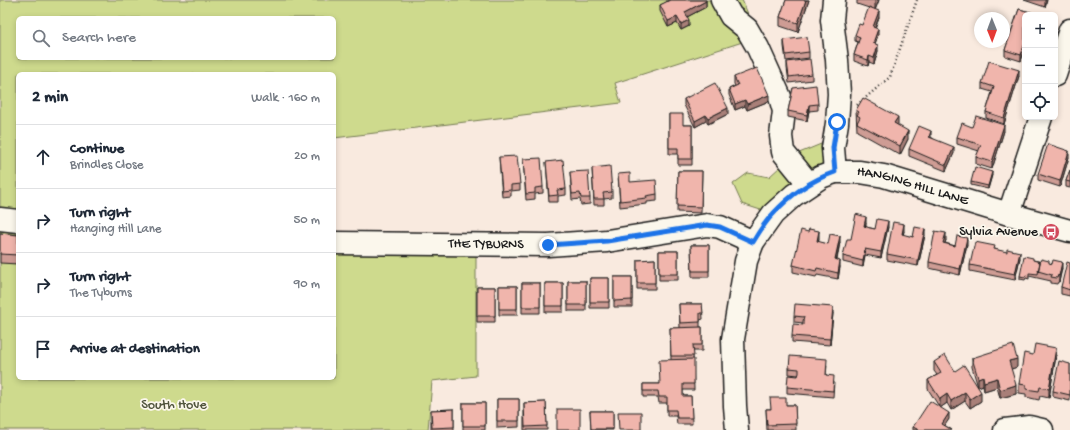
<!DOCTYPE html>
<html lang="en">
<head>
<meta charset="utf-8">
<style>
	body { margin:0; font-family:"Gochi Hand",sans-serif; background:#f2f2f3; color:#1f2937 }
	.controls { position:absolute; right:12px; top:12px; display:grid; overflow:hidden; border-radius:6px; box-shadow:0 2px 6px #0003 }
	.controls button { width:36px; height:36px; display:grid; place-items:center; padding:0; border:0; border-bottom:1px solid #e0e1e3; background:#fff; color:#1f2937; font:20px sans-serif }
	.compass { position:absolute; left:974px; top:12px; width:36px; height:36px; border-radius:50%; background:#fff; box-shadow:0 2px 6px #0003; rotate:179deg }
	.stop { position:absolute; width:12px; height:12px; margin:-9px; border:3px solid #1a73e8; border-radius:50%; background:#fff }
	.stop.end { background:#1a73e8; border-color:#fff; box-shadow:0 1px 4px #0008 }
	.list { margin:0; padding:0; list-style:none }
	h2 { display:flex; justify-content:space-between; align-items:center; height:52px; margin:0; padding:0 16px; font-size:17px }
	h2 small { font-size:13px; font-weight:400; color:#747a83 }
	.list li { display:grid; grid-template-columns:26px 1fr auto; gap:12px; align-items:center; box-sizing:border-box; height:64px; padding:0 16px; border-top:1px solid #e0e1e3 }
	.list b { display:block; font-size:15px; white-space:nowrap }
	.list p { margin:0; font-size:13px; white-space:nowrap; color:#747a83 }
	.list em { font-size:13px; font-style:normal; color:#747a83 }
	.icon { flex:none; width:22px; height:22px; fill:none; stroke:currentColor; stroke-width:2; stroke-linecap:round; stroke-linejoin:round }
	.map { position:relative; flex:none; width:1070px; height:430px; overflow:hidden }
	.search { position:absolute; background:#fff; box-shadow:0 2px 6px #0003; left:16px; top:16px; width:320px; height:44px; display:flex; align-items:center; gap:10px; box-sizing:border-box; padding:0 14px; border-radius:6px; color:#747a83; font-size:15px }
	.panel { position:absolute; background:#fff; box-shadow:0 2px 6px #0003; left:16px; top:72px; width:320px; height:308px; border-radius:6px }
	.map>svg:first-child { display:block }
	.green { fill:#ceda8d; stroke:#757b54; fill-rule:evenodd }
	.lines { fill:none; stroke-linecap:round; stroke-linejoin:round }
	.minor-casing { stroke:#1c1c1c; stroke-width:25 }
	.path { stroke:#1c1c1c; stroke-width:2.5; stroke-dasharray:1 3; stroke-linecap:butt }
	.minor { stroke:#fbf7ec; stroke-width:22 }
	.wall { fill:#ce9c94; stroke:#1c1c1c }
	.shaded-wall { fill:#a87f78; stroke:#1c1c1c }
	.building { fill:#f0b5ac; stroke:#1c1c1c }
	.route { stroke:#1a73e8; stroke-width:5 }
	.labels { text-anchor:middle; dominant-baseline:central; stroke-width:3.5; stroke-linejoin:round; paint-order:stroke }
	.street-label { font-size:14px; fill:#1c1c1c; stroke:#fbf7ec }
	.poi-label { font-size:14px; fill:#1c1c1c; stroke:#fbf7ec; text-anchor:end }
	.park-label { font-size:14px; fill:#51553e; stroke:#fbf7ec }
</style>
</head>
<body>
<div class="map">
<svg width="1070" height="430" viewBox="0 0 1070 430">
	<rect width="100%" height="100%" fill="#f9eadf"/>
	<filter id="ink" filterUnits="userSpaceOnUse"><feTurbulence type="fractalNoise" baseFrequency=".025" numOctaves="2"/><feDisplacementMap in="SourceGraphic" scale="8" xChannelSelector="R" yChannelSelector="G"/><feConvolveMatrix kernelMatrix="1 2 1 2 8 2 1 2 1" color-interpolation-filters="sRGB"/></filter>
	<g filter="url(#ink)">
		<path class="green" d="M 0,0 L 742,0 L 758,37 L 615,83 L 621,103 L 334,138 L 334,74 L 18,74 L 18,378 L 334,378 L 334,221 L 337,252 L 476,253 L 476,376 L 432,381 L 428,430 L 0,430 ZM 18,18 L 334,18 L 334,58 L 18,58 Z
			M 821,144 L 824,157 L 821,177 L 773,214 L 742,204 L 733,184 L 748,173 L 769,177 L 792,156 Z"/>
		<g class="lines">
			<g class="minor-casing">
				<g id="minor">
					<path d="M 722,0 L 731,16 L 747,29 L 758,48 L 780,97 L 784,111 L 781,136 L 783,152 L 809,184"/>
					<path d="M 834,0 L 832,20 L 837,60 L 839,94 L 837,123 L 833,148 L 835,172"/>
					<path d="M 1055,75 L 1070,30"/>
					<path d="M 1009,214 L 1041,117"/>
					<path d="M 0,219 L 18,221"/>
					<path id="s1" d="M 334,243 L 548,245 L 607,241 L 707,225 L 720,227 L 753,242"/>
					<path id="s2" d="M 737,430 L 735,406 L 733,339 L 746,261 L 753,242 L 773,214 L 794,195 L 821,177 L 835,172 L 860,172 L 884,176 L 1009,214 L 1070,231"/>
					<path d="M 1005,430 L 1029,427 L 1042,430"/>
				</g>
			</g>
			<path class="path" d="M 857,105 L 890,77 L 917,0"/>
			<use href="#minor" class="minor"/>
		</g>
		<path class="wall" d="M 667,0 L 706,0 L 706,7 L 687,17 L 689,26 L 681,30 L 677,23 L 668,27 L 660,11 L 660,5 L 667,2 Z
			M 786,0 L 809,0 L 798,32 L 780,26 L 780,17 Z
			M 857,0 L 879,0 L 875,10 L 857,4 Z
			M 1024,0 L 1047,0 L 1045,7 Z
			M 1019,9 L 1034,13 L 1034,15 L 1025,15 L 1025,49 L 1021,61 L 1005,56 L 1005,50 Z
			M 879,17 L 875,28 L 878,35 L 875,44 L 878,51 L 874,64 L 869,62 L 868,66 L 854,61 L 854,55 L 858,42 L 855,41 L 855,35 L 862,25 Z
			M 784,40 L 809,52 L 809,58 L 786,61 L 784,46 Z
			M 787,62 L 812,74 L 812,80 L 789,83 L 787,68 Z
			M 1019,76 L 1004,124 L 986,118 L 986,112 L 992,92 L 982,89 L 982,83 Z
			M 734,77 L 769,101 L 747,110 L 745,106 L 735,110 L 729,95 L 729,89 L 735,86 L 734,84 Z
			M 793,88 L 818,104 L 818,110 L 809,111 L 807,121 L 788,117 L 788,111 Z
			M 684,99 L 728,114 L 708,124 L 706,121 L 695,127 L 684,105 Z
			M 856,110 L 898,125 L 908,139 L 900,155 L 857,131 Z
			M 669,114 L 683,125 L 692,125 L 692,165 L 678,165 L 678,154 L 669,154 Z
			M 972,127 L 1004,131 L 992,169 L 976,164 L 976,157 L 979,151 L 957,144 L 957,137 Z
			M 931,137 L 954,153 L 946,171 L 909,156 L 909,149 Z
			M 499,157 L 520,184 L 520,190 L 511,191 L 511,196 L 502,197 Z
			M 1069,157 L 1060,187 L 1038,180 L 1038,174 Z
			M 523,159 L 543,187 L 543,193 L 535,194 L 535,199 L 526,200 Z
			M 546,162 L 566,189 L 566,195 L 558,196 L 558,202 L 549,202 Z
			M 592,168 L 612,192 L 612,198 L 604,199 L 604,205 L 594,205 Z
			M 1070,170 L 1070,188 L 1066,187 L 1066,181 Z
			M 678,171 L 702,171 L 701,213 L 677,212 Z
			M 570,172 L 590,198 L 590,204 L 581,205 L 580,199 L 572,200 Z
			M 618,174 L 630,182 L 657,194 L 657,201 L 647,202 L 647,204 L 620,207 Z
			M 992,175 L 988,189 L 971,185 L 971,182 Z
			M 866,223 L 866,227 L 875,229 L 888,227 L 881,258 L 865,255 L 863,267 L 843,262 L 843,256 L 851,239 Z
			M 904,231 L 903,235 L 913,237 L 925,235 L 918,266 L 887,260 L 887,254 Z
			M 0,233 L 18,235 L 18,264 L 0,263 Z
			M 819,238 L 818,242 L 828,244 L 840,242 L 837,260 L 840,267 L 838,279 L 817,275 L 816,277 L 793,272 L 793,265 Z
			M 946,240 L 945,243 L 955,246 L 967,244 L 960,275 L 929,268 L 929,262 Z
			M 691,245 L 709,245 L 709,277 L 692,277 Z
			M 995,249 L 1020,258 L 1015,280 L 970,271 L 970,265 Z
			M 659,251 L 678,251 L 678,280 L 659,280 Z
			M 655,259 L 655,289 L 637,289 L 637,260 Z
			M 1033,260 L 1049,263 L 1062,268 L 1059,282 L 1058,282 L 1057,284 L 1051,283 L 1051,281 L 1029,276 L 1029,279 L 1026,278 L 1025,280 L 1020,279 L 1020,276 Z
			M 1070,263 L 1070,296 L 1061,294 L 1061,287 Z
			M 614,277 L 632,277 L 632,307 L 614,307 Z
			M 590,278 L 609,278 L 609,308 L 590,308 Z
			M 568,281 L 586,281 L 586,311 L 568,311 Z
			M 522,283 L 540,283 L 540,313 L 522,313 Z
			M 545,283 L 563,283 L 563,312 L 545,312 Z
			M 499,286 L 517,286 L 517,315 L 499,315 Z
			M 477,287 L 495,287 L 495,322 L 477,322 Z
			M 679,304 L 702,304 L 703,319 L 700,320 L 700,327 L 702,327 L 702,351 L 693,351 L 694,390 L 683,390 L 683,396 L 691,396 L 692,424 L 677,424 L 676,416 L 667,416 L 667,403 L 659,403 L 658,397 L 643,397 L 643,384 L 660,384 L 671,359 L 670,328 L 680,328 Z
			M 833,313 L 830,345 L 792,342 L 792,336 L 803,325 L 803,323 L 794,322 L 794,316 Z
			M 1033,355 L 1056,356 L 1049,398 L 1040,396 L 1039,400 L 1026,397 L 1026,394 L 1019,393 L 1019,384 Z
			M 972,358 L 1017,367 L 1011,369 L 1016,394 L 1000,398 L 997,387 L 984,391 L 983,385 L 978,387 L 972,367 Z
			M 934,362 L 955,371 L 981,401 L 970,408 L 965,401 L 951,410 L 947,403 L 940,408 L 928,389 L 928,380 L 937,375 L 934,371 Z
			M 1070,364 L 1070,401 L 1053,397 L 1053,391 Z
			M 827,365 L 826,375 L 834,382 L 833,397 L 787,393 L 787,387 L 798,376 L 798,375 L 789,374 L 789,368 Z
			M 497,399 L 519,399 L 519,427 L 497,428 Z
			M 546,402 L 547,430 L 524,430 L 524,403 Z
			M 463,403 L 485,403 L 485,430 L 463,430 Z
			M 786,405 L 795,405 L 796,430 L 767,430 L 766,409 L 770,409 Z
			M 454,409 L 454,430 L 431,430 L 431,410 Z
			M 590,411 L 613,411 L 613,430 L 591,430 Z
			M 949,419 L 944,425 L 952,430 L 913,430 L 913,427 Z"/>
		<path class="shaded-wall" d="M 806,0 L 809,0 L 798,32 L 798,23 Z
			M 876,0 L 879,0 L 875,10 L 875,1 Z
			M 1045,0 L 1047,0 L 1045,7 Z
			M 706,1 L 706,7 L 685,18 L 685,12 Z
			M 879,11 L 879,17 L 873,33 L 873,27 Z
			M 677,17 L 677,23 L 668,27 L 668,21 Z
			M 689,20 L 689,26 L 681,30 L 681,24 Z
			M 878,29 L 878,35 L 873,49 L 873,43 Z
			M 1025,43 L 1025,49 L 1021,61 L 1021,55 Z
			M 878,45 L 878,51 L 874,64 L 874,58 Z
			M 869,56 L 869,62 L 868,66 L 868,60 Z
			M 1019,70 L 1019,76 L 1004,124 L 1004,118 Z
			M 769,95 L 769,101 L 747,110 L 747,104 Z
			M 745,100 L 745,106 L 735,110 L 735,104 Z
			M 809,105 L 809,111 L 807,121 L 807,115 Z
			M 728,108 L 728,114 L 708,124 L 708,118 Z
			M 706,115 L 706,121 L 695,127 L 695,121 Z
			M 898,117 L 898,126 L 894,123 Z
			M 1004,125 L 1004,131 L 992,169 L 992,162 Z
			M 908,131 L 908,139 L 900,155 L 900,146 Z
			M 931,131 L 931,137 L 929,143 L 929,137 Z
			M 954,147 L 954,153 L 946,171 L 946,165 Z
			M 1069,151 L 1069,157 L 1060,187 L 1060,181 Z
			M 992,172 L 992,175 L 988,189 L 988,186 Z
			M 866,217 L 866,223 L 864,233 L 864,226 Z
			M 888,221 L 888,227 L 881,258 L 881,252 Z
			M 904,224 L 904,231 L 902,241 L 902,234 Z
			M 925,229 L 925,235 L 918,266 L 918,260 Z
			M 819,231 L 819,238 L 817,248 L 817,241 Z
			M 946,233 L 946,240 L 943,249 L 943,243 Z
			M 840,236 L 840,242 L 835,266 L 835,259 Z
			M 967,238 L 967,244 L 960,275 L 960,269 Z
			M 865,249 L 865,255 L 863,267 L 863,261 Z
			M 1020,252 L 1020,258 L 1015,280 L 1015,274 Z
			M 840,261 L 840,267 L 838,279 L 838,273 Z
			M 1062,262 L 1062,268 L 1059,282 L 1059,276 Z
			M 833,307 L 833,313 L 830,345 L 830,339 Z
			M 1056,348 L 1056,356 L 1049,398 L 1049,389 Z
			M 1017,359 L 1017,367 L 1009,370 L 1009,361 Z
			M 983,376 L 983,385 L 978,387 L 978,378 Z
			M 997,378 L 997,387 L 984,391 L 984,382 Z
			M 1016,385 L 1016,394 L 1000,398 L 1000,390 Z
			M 965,392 L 965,401 L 951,410 L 951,401 Z
			M 981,392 L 981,401 L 970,408 L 970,399 Z
			M 947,394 L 947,403 L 940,408 L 940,399 Z
			M 949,413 L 949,419 L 942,430 L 942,424 Z"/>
		<path class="building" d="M 670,0 L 706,0 L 706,1 L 685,12 L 689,20 L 681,24 L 677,17 L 668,21 L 660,5 Z
			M 786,0 L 806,0 L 798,23 L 780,17 Z
			M 869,7 L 879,11 L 873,27 L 878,29 L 873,43 L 878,45 L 874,58 L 869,56 L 868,60 L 854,55 L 860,37 L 855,35 L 859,24 L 862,25 Z
			M 1019,9 L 1034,13 L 1034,15 L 1025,15 L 1025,43 L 1021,55 L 1005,50 Z
			M 807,37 L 809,52 L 786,55 L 784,40 Z
			M 810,59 L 812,74 L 789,77 L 787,62 Z
			M 989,61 L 1019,70 L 1004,118 L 986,112 L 994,87 L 982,83 Z
			M 757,68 L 769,95 L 747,104 L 745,100 L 735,104 L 729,89 L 738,85 L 734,77 Z
			M 715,83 L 728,108 L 708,118 L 706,115 L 695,121 L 684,99 Z
			M 816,85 L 818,104 L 809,105 L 807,115 L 788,111 L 793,88 Z
			M 863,98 L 898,117 L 894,123 L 908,131 L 900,146 L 857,123 L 860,117 L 857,115 L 859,112 L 856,110 Z
			M 669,114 L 683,114 L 683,125 L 692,125 L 692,159 L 678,159 L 678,148 L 669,148 Z
			M 976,116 L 1004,125 L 992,162 L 976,157 L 981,145 L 957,137 L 962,123 L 972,127 Z
			M 919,126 L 931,131 L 929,137 L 954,147 L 946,165 L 909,149 Z
			M 1048,144 L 1069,151 L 1060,181 L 1038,174 Z
			M 517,156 L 520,184 L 511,185 L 511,190 L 502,191 L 499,157 Z
			M 541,158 L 543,187 L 535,188 L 535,193 L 526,194 L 523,159 Z
			M 563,160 L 566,189 L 557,190 L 558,195 L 549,196 L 546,162 Z
			M 610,166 L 612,192 L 603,193 L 604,199 L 594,199 L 592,168 Z
			M 975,167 L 992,172 L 988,186 L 971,182 Z
			M 1070,170 L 1070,182 L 1066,181 Z
			M 588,171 L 590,198 L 581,198 L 580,193 L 572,194 L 570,172 Z
			M 678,171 L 702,171 L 701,207 L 677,206 Z
			M 630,173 L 630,182 L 656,180 L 657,194 L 646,196 L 647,198 L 620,201 L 618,174 Z
			M 856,214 L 866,217 L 864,226 L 870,228 L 875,229 L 877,219 L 888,221 L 881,252 L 865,249 L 863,261 L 843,256 L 847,239 L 851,239 Z
			M 893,222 L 904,224 L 902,234 L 913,237 L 915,227 L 925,229 L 918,260 L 887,254 Z
			M 809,229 L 819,231 L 817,241 L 828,244 L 830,234 L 840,236 L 835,259 L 840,261 L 838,273 L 817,268 L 816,271 L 793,265 L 801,230 L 808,232 Z
			M 935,231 L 946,233 L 943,243 L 955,246 L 957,236 L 967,238 L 960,269 L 929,262 Z
			M 0,233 L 18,235 L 18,255 L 0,254 Z
			M 975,242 L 995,246 L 994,249 L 1007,252 L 1007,249 L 1020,252 L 1015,274 L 970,265 Z
			M 691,245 L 709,245 L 709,271 L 692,271 Z
			M 659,251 L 678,251 L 678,274 L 659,274 Z
			M 1024,256 L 1033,258 L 1033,260 L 1040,262 L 1038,274 L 1029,273 L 1029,276 L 1026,275 L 1025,277 L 1020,276 Z
			M 655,259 L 655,283 L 637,283 L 637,260 Z
			M 1041,259 L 1049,261 L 1049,263 L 1052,264 L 1053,260 L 1062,262 L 1059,276 L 1058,275 L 1057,278 L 1051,277 L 1052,275 L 1038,271 Z
			M 1067,262 L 1070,263 L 1070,290 L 1061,287 Z
			M 614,277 L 632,277 L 632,300 L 614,301 Z
			M 590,278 L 609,278 L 609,302 L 590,302 Z
			M 568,281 L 586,281 L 586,305 L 568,305 Z
			M 522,283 L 540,283 L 540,307 L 522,307 Z
			M 545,283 L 563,283 L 563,306 L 545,306 Z
			M 499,286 L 517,286 L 517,309 L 499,309 Z
			M 477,287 L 495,287 L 495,316 L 477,316 Z
			M 679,304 L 702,304 L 703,313 L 700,313 L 700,322 L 680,323 Z
			M 795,304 L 833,307 L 830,339 L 792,336 L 793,324 L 803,325 L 803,321 L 804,317 L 794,316 Z
			M 702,327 L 702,345 L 693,345 L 694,356 L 671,356 L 670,328 Z
			M 1035,344 L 1056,348 L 1049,389 L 1040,387 L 1039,391 L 1026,389 L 1026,385 L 1019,384 L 1024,353 L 1033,355 Z
			M 1013,345 L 1017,359 L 1009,361 L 1016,385 L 1000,390 L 997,378 L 984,382 L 983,376 L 978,378 L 972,358 Z
			M 945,355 L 955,371 L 964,365 L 981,392 L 970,399 L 965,392 L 951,401 L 947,394 L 940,399 L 928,380 L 941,373 L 934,362 Z
			M 790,356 L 827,359 L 826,375 L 834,376 L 833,391 L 787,387 L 788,375 L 798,376 L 799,373 L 799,369 L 789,368 Z
			M 694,359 L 694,384 L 683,384 L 683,396 L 691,396 L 692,418 L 677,418 L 676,410 L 667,410 L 667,397 L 659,397 L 658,391 L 643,391 L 643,384 L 660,384 L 659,360 Z
			M 1059,361 L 1070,364 L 1070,395 L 1053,391 Z
			M 770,398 L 786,398 L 786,405 L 795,405 L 796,424 L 767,425 L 766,409 L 771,409 Z
			M 497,399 L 519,399 L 519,421 L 497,421 Z
			M 930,401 L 949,413 L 942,424 L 952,430 L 919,430 L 913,427 Z
			M 546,402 L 547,426 L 525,427 L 524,403 Z
			M 463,403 L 485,403 L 485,426 L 463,426 Z
			M 454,409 L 454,427 L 432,428 L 431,410 Z
			M 557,409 L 580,409 L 580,430 L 557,430 Z
			M 590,411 L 613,411 L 613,429 L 591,429 Z
			M 618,412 L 641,412 L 641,430 L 619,430 Z"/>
	</g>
	<g class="lines" filter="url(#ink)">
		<path class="route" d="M 548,245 L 607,241 L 707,225 L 720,227 L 753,242 C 759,232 765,222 773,214 C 790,195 812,180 835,172 L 833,148 L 837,122"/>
	</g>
	<defs>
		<g id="bus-disc" transform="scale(0.9)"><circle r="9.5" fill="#d1495b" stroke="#fbf7ec"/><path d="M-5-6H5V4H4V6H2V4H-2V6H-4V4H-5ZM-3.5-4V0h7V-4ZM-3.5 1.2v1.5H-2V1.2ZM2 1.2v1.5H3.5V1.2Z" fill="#fff"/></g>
	</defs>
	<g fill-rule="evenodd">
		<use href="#bus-disc" x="1051" y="232"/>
	</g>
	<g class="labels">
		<g class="street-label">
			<text stroke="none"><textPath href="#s2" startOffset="380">HANGING HILL LANE</textPath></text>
			<text stroke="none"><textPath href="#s1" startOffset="152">THE TYBURNS</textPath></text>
		</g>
		<g class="poi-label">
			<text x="1038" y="232">Sylvia Avenue</text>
		</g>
		<g class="park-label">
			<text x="174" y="405">South Hove</text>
		</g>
	</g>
</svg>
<div class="controls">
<button>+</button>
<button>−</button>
<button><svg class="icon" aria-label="locate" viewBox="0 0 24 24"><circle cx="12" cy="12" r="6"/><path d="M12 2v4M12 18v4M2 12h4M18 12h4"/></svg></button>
</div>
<svg class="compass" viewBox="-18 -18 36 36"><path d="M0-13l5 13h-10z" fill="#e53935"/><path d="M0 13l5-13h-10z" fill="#747a83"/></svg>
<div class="stop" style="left:837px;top:122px"></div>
<div class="stop end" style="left:548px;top:245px"></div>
<div class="search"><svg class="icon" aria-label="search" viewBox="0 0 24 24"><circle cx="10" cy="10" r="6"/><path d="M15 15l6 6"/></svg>Search here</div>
<section class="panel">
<h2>2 min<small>Walk · 160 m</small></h2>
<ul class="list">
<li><svg class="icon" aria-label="ahead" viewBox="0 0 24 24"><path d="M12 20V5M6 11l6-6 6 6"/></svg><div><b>Continue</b><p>Brindles Close</p></div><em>20 m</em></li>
<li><svg class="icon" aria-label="right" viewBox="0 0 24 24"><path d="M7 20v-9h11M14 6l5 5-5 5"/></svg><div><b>Turn right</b><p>Hanging Hill Lane</p></div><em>50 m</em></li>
<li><svg class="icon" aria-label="right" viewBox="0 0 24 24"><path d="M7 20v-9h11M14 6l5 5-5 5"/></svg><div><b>Turn right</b><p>The Tyburns</p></div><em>90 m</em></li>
<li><svg class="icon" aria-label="arrive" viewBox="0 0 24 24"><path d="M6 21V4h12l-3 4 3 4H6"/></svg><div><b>Arrive at destination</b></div></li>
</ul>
</section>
</div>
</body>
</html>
